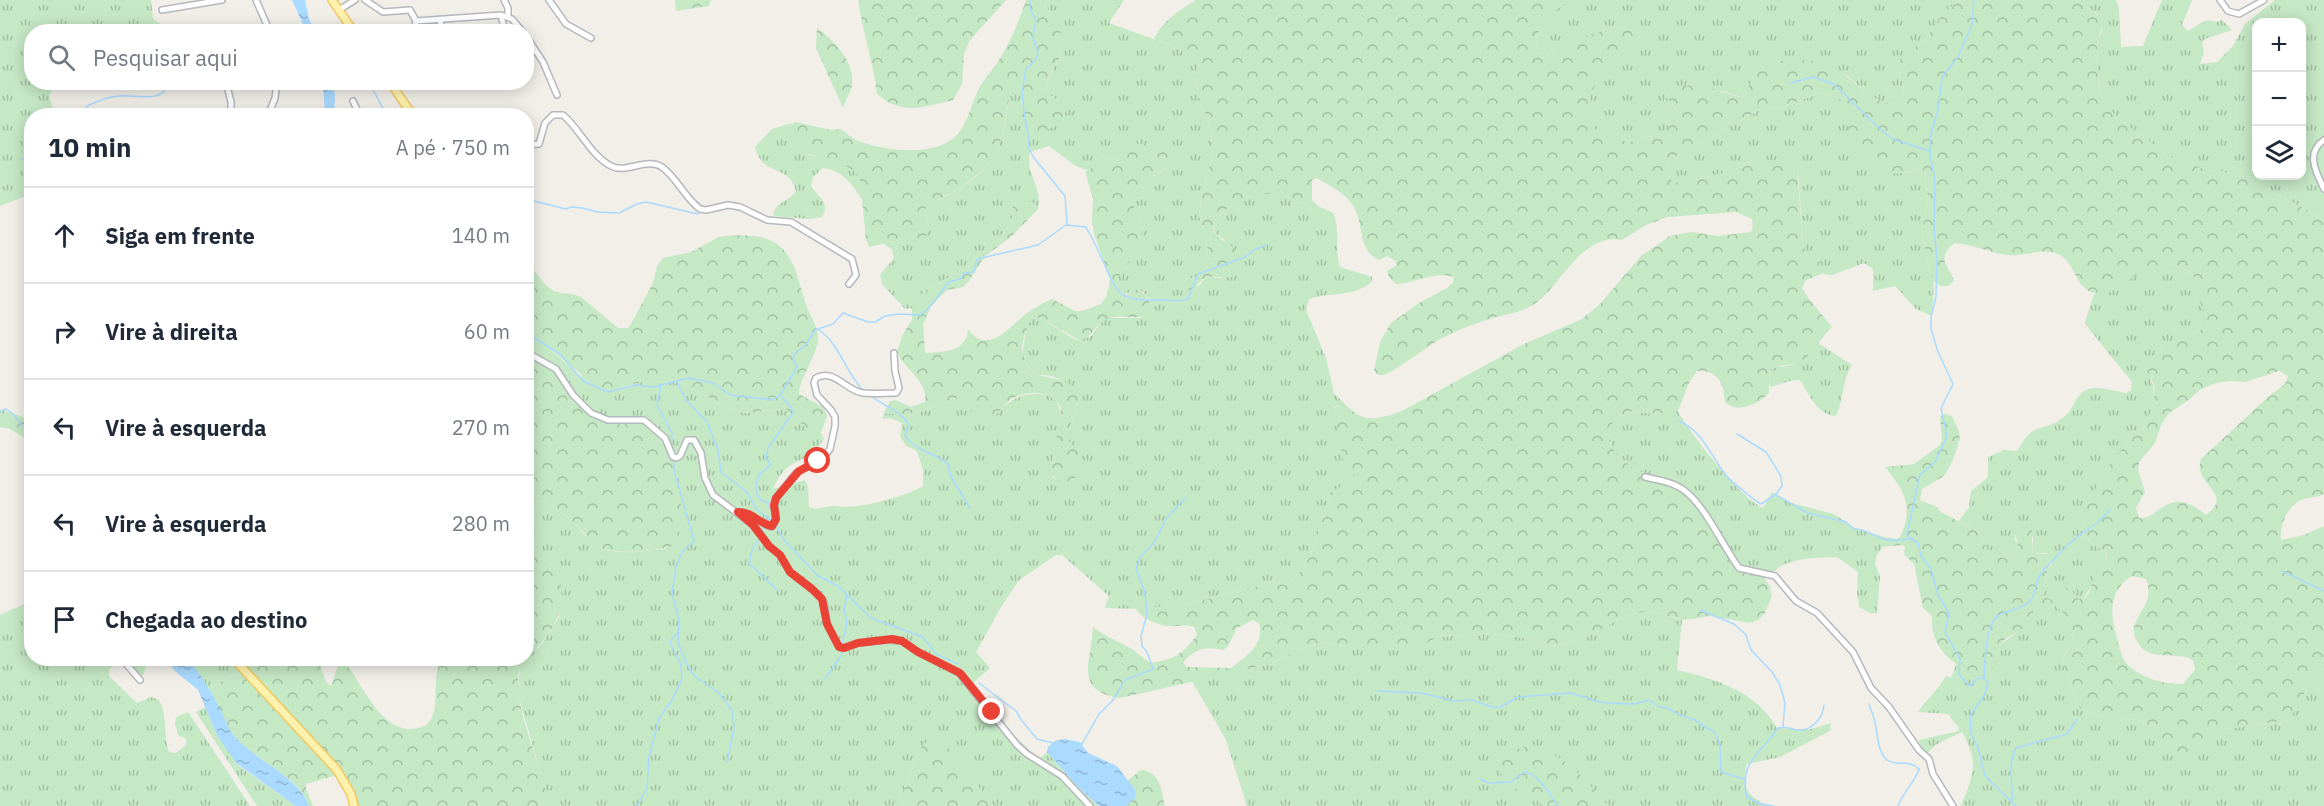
<!DOCTYPE html>
<html lang="pt">
<head>
<meta charset="utf-8">
<style>
	body { margin:0; font-family:"IBM Plex Sans",sans-serif; background:#f2f2f3; color:#1f2937 }
	.controls { position:absolute; right:18px; top:18px; display:grid; overflow:hidden; border-radius:12px; box-shadow:0 3px 15px #0003 }
	.controls button { width:54px; height:54px; display:grid; place-items:center; padding:0; border:0; border-bottom:2px solid #e0e1e3; background:#fff; color:#1f2937; font:30px sans-serif }
	.stop { position:absolute; width:18px; height:18px; margin:-14px; border:4px solid #ea4335; border-radius:50%; background:#fff }
	.stop.end { background:#ea4335; border-color:#fff; box-shadow:0 2px 6px #0008 }
	.list { margin:0; padding:0; list-style:none }
	h2 { display:flex; justify-content:space-between; align-items:center; height:78px; margin:0; padding:0 24px; font-size:26px }
	h2 small { font-size:20px; font-weight:400; color:#747a83 }
	.list li { display:grid; grid-template-columns:39px 1fr auto; gap:18px; align-items:center; box-sizing:border-box; height:96px; padding:0 24px; border-top:2px solid #e0e1e3 }
	.list b { display:block; font-size:22px; white-space:nowrap }
	.list em { font-size:20px; font-style:normal; color:#747a83 }
	.icon { flex:none; width:33px; height:33px; fill:none; stroke:currentColor; stroke-width:2; stroke-linecap:round; stroke-linejoin:round }
	.map { position:relative; flex:none; width:2324px; height:806px; overflow:hidden }
	.search { position:absolute; background:#fff; box-shadow:0 3px 15px #0003; left:24px; top:24px; width:510px; height:66px; display:flex; align-items:center; gap:15px; box-sizing:border-box; padding:0 21px; border-radius:24px; color:#747a83; font-size:22px }
	.panel { position:absolute; background:#fff; box-shadow:0 3px 15px #0003; left:24px; top:108px; width:510px; height:558px; border-radius:24px }
	.map>svg:first-child { display:block }
	.grass { fill:url(#grass-tufts); fill-rule:evenodd }
	.forest { fill:url(#forest-crowns); fill-rule:evenodd }
	.water { fill:url(#water-ripples) }
	.lines { fill:none; stroke-linecap:round; stroke-linejoin:round }
	.stream { stroke:#aadaff; stroke-width:1.5 }
	.minor-casing { stroke:#b5b8bc; stroke-width:8 }
	.major-casing { stroke:#f2c960; stroke-width:10 }
	.minor { stroke:#fff; stroke-width:5 }
	.major { stroke:#fff2af; stroke-width:7 }
	.route { stroke:#ea4335; stroke-width:8 }
</style>
</head>
<body>
<div class="map">
<svg width="2324" height="806" viewBox="0 0 2324 806">
	<defs>
		<pattern id="grass-tufts" width="24" height="20" patternUnits="userSpaceOnUse" patternTransform="scale(1.5)"><rect width="24" height="20" fill="#c5e8c5"/><path d="M3 7l-1-3M5 7V3M7 7l1-3M15 17l-1-3M17 17v-4M19 17l1-3" fill="none" stroke="#a3c0a4"/></pattern>
		<pattern id="forest-crowns" width="20" height="18" patternUnits="userSpaceOnUse" patternTransform="scale(1.5)"><rect width="20" height="18" fill="#c5e8c5"/><path d="M2 6a3 3 0 1 1 6 0M12 15a3 3 0 1 1 6 0" fill="none" stroke="#a3c0a4"/></pattern>
		<pattern id="water-ripples" width="26" height="14" patternUnits="userSpaceOnUse" patternTransform="scale(1.5)"><rect width="26" height="14" fill="#aadaff"/><path d="M2 4q2-2 4 0t4 0M15 11q2-2 4 0t4 0" fill="none" stroke="#8eb4d2"/></pattern>
	</defs>
	<rect width="100%" height="100%" fill="#f1efe8"/>
	<path class="grass" d="M 0,0 L 151,0 L 153,19 L 171,31 L 32,32 L 32,82 L 55,83 L 49,96 L 55,115 L 32,116 L 31,194 L 0,206 Z
		M 1046,0 L 1124,0 L 1109,23 L 1178,48 L 1199,61 L 1196,88 L 1212,134 L 1213,150 L 1201,201 L 1199,216 L 1206,237 L 1209,263 L 1198,276 L 1177,283 L 1199,286 L 1206,277 L 1221,278 L 1225,240 C 1214,235 1213,231 1215,219 C 1228,207 1254,189 1273,193 C 1284,195 1293,203 1305,204 L 1312,200 L 1318,206 L 1333,213 C 1341,232 1334,247 1340,267 L 1372,277 L 1372,282 C 1354,297 1330,292 1309,299 L 1306,310 L 1326,358 L 1334,393 L 1341,400 L 1335,407 L 1345,467 L 1359,478 L 1331,492 C 1321,520 1313,570 1285,585 L 1274,582 L 1192,603 L 1142,609 L 1105,608 L 1109,596 L 1062,555 L 1056,555 L 1019,580 L 1001,607 L 976,652 L 990,668 L 973,683 L 1001,723 L 1039,759 L 1047,752 L 1079,788 L 1099,806 L 993,806 L 951,750 L 921,748 L 897,806 L 548,806 L 542,778 L 517,691 L 521,663 L 542,644 L 559,617 L 558,570 L 527,548 L 527,498 C 548,501 571,517 584,534 C 589,540 590,543 597,547 C 616,556 646,551 666,549 L 627,418 L 607,416 L 574,403 L 563,384 L 527,345 L 527,337 L 547,346 L 579,375 L 623,388 L 645,381 L 678,382 L 730,408 L 744,413 L 786,409 L 820,435 L 821,433 L 824,439 C 819,446 814,453 807,457 C 803,460 798,460 794,463 C 784,468 777,479 773,489 L 805,480 L 808,486 L 809,507 C 817,511 823,507 832,506 C 837,505 840,507 845,507 C 864,507 908,496 923,486 L 923,470 L 917,451 L 906,446 L 900,436 L 902,423 L 890,418 L 883,419 L 884,413 C 918,417 926,410 955,398 L 961,399 L 970,410 L 995,415 C 1008,402 1019,393 1039,394 C 1081,396 1046,453 1053,477 L 1056,480 L 1079,452 L 1068,441 L 1068,433 L 1080,398 C 1075,393 1068,383 1062,380 C 1039,369 1038,384 1022,355 L 1027,325 L 1031,319 L 1041,318 L 1074,339 L 1079,340 L 1091,336 L 1103,320 L 1110,318 L 1140,318 L 1151,305 L 1149,299 L 1142,291 L 1126,293 L 1127,301 L 1122,304 L 1115,281 L 1132,259 L 1141,240 L 1142,222 L 1134,209 L 1134,203 L 1151,177 L 1166,169 L 1171,156 L 1159,146 L 1149,153 L 1146,153 L 1142,144 L 1121,147 L 1121,154 C 1115,162 1107,157 1098,157 L 1089,171 L 1076,166 L 1049,146 L 1030,152 C 1024,172 1043,186 1038,209 L 1034,203 L 1013,207 L 1011,225 L 968,267 L 924,291 L 913,308 L 905,309 L 882,284 L 880,275 L 894,258 L 892,249 L 883,244 L 907,238 L 928,224 L 924,210 C 935,200 948,196 960,188 C 1008,158 1000,136 1012,88 L 1018,86 L 1023,91 L 1021,103 L 1057,100 L 1047,93 C 1044,76 1060,65 1062,49 C 1064,24 1048,20 1046,0 Z
		M 1571,0 L 1960,0 L 1943,13 L 1925,41 L 1905,53 L 1899,72 C 1904,84 1908,93 1897,104 C 1871,103 1864,88 1846,75 C 1838,69 1824,69 1814,67 C 1770,57 1767,60 1742,97 L 1722,91 L 1671,104 L 1677,110 L 1669,127 L 1663,133 L 1629,142 L 1599,136 C 1571,94 1610,67 1634,37 L 1631,30 L 1613,26 L 1557,50 L 1538,48 C 1532,35 1545,17 1555,10 C 1561,6 1566,6 1571,0 Z
		M 2083,0 L 2116,0 L 2119,8 L 2121,47 L 2143,46 L 2162,0 L 2192,0 L 2182,25 L 2188,31 C 2199,25 2204,17 2217,22 L 2222,20 L 2232,30 L 2205,39 L 2202,43 L 2204,52 L 2200,64 L 2217,62 L 2233,46 L 2245,24 L 2275,0 L 2324,0 L 2324,219 L 2238,174 L 2204,169 L 2169,156 L 2121,121 L 2107,107 L 2099,91 L 2097,48 L 2102,30 L 2098,15 L 2086,6 ZM 2256,22 L 2302,22 L 2302,176 L 2256,176 Z
		M 1820,93 L 1835,95 L 1846,104 L 1847,109 L 1906,173 L 1918,168 L 1924,171 L 1928,198 L 1922,230 L 1929,271 L 1934,281 L 1932,316 L 1916,309 L 1895,286 L 1873,291 L 1873,269 L 1864,263 L 1832,275 L 1823,274 L 1824,273 L 1813,257 L 1804,254 L 1798,172 L 1754,161 C 1728,174 1701,179 1673,184 L 1666,172 L 1669,161 L 1684,151 L 1706,140 L 1763,108 L 1783,107 Z
		M 789,124 L 792,124 L 791,131 L 808,155 C 824,158 853,161 860,179 C 863,186 862,195 864,203 C 854,186 843,170 823,168 L 813,177 L 811,186 C 818,197 831,203 822,217 L 809,219 L 773,216 C 775,201 789,202 796,191 C 789,163 763,178 755,147 L 772,129 Z
		M 2160,263 C 2174,265 2190,267 2196,281 C 2199,287 2197,294 2200,300 C 2203,309 2209,316 2207,327 L 2161,348 L 2150,379 C 2158,392 2152,415 2143,427 C 2139,434 2131,438 2126,444 C 2113,461 2079,508 2084,531 C 2086,541 2099,549 2107,553 L 2106,559 L 2084,599 L 2078,599 L 2069,588 L 2061,586 L 2055,603 L 2044,596 L 2047,570 L 2053,562 L 2046,553 L 2032,554 L 2033,537 L 2019,529 L 2015,534 L 2015,540 L 2018,544 L 2014,552 L 2007,559 L 1989,553 L 1979,532 L 1959,521 L 1969,507 L 1971,491 C 1991,474 1988,484 1988,457 L 2004,450 L 2017,451 C 2022,444 2027,433 2035,430 C 2047,425 2053,426 2065,416 C 2075,408 2075,393 2089,389 C 2099,386 2115,391 2126,393 L 2131,390 L 2132,382 L 2085,324 L 2085,322 L 2094,294 C 2118,291 2123,282 2142,271 C 2147,267 2154,265 2160,263 Z
		M 1818,343 L 1852,365 C 1842,381 1844,399 1836,416 C 1817,415 1809,394 1800,380 C 1790,379 1780,385 1770,387 L 1769,378 L 1771,369 C 1778,366 1784,367 1791,365 C 1802,362 1811,352 1818,343 Z
		M 1677,410 C 1691,434 1739,497 1763,508 L 1772,492 L 1791,503 L 1834,514 L 1855,528 L 1884,537 L 1882,547 L 1876,557 L 1875,564 L 1880,577 L 1877,613 L 1870,613 L 1859,607 L 1857,593 L 1858,572 L 1837,557 C 1817,558 1785,557 1772,574 L 1743,570 L 1679,484 L 1635,470 L 1616,453 L 1605,433 L 1613,421 L 1629,411 C 1647,413 1660,416 1677,410 Z
		M 31,601 L 32,658 L 147,659 L 144,674 L 137,677 L 120,663 L 113,664 L 109,670 L 109,676 L 137,703 L 152,697 L 159,700 C 168,716 163,735 169,752 L 176,753 L 186,745 L 186,739 L 178,735 L 175,723 L 176,717 L 188,712 L 250,806 L 0,806 L 0,615 Z
		M 2042,604 L 2052,604 C 2066,612 2078,627 2071,644 C 2068,650 2064,655 2062,661 L 2079,707 L 2098,716 L 2138,720 L 2162,735 C 2166,754 2171,753 2188,756 L 2226,729 L 2289,720 L 2315,674 L 2324,669 L 2324,806 L 1961,806 C 1973,774 1980,764 1962,732 L 1937,744 L 1927,753 L 1921,748 L 1919,740 L 1958,731 L 1959,728 L 1948,714 L 1918,712 C 1927,699 1938,690 1946,676 L 1951,678 L 1957,663 L 1970,672 L 1989,677 C 1992,668 1994,658 1998,649 C 2003,640 2009,640 2016,633 C 2026,624 2031,612 2042,604 Z
		M 1643,612 L 1657,613 L 1682,620 L 1677,670 C 1716,679 1756,691 1777,728 L 1807,730 L 1831,723 L 1830,731 L 1780,757 L 1747,764 C 1740,788 1749,798 1770,806 L 1608,806 L 1581,776 L 1515,788 L 1532,796 L 1544,806 L 1247,806 L 1226,740 L 1192,681 L 1271,664 L 1297,650 L 1323,642 L 1358,649 L 1419,647 L 1438,637 L 1494,633 L 1533,640 L 1547,648 L 1587,637 L 1625,616 Z
		M 187,659 L 231,659 L 241,671 L 208,688 Z
		M 205,707 L 217,735 L 239,766 L 296,806 L 257,806 L 196,712 Z"/>
	<path class="forest" d="M 675,0 L 711,0 L 709,6 L 676,11 Z
		M 858,0 L 1006,0 L 970,40 L 964,54 L 962,84 L 953,100 C 923,107 902,116 877,94 C 873,62 863,32 858,0 Z
		M 1026,0 L 1046,0 C 1048,20 1065,24 1062,49 C 1060,65 1043,76 1047,93 L 1066,106 C 1067,127 1045,132 1029,132 L 1021,124 L 1023,91 L 1018,87 L 1012,88 C 999,134 1010,154 964,185 C 951,194 936,199 924,210 L 928,224 L 926,236 L 915,240 L 907,238 L 869,247 L 866,240 L 860,179 C 848,158 818,160 798,150 L 791,131 L 792,124 L 796,122 L 831,130 L 841,129 C 846,133 851,137 856,140 C 882,151 936,158 957,135 C 970,120 971,101 981,85 C 986,77 992,70 997,63 C 1010,44 1019,21 1026,0 Z
		M 1196,0 L 1571,0 C 1566,6 1561,6 1555,10 C 1545,17 1532,36 1538,48 L 1556,50 L 1613,26 L 1631,30 L 1634,37 C 1611,67 1571,94 1599,135 L 1629,142 L 1663,133 L 1669,127 L 1677,110 L 1666,97 C 1681,73 1720,93 1742,97 C 1748,88 1755,73 1765,67 C 1786,54 1826,60 1845,75 C 1862,88 1873,103 1897,104 C 1912,90 1898,78 1898,62 L 1905,53 L 1925,41 L 1943,13 L 1960,0 L 2083,0 L 2086,6 L 2103,20 L 2097,48 L 2099,91 L 2107,107 L 2121,121 L 2169,156 L 2204,169 L 2238,174 L 2324,219 L 2324,494 C 2316,498 2307,497 2299,501 C 2287,508 2279,526 2281,540 L 2304,535 L 2324,526 L 2324,669 L 2315,674 L 2289,720 L 2226,729 L 2203,753 L 2196,755 L 2188,756 L 2170,753 L 2161,743 L 2162,735 L 2138,720 L 2098,716 L 2079,707 L 2062,661 C 2064,655 2069,650 2071,644 C 2078,627 2066,612 2052,604 L 2042,604 L 2034,611 L 2022,629 L 2004,640 L 1997,652 L 1989,677 L 1985,679 C 1956,667 1930,651 1932,616 L 1923,608 L 1914,564 L 1904,554 L 1905,547 L 1902,545 L 1882,547 L 1884,537 L 1897,539 L 1900,537 C 1914,507 1905,491 1885,467 L 1914,464 L 1940,445 L 1942,440 L 1940,416 L 1945,414 L 1952,416 L 1959,431 L 1960,439 L 1952,462 L 1944,476 L 1922,489 L 1920,500 L 1937,507 L 1941,512 L 1979,532 L 1989,553 L 2007,559 L 2014,552 L 2018,544 L 2015,534 L 2019,529 L 2032,530 L 2032,554 L 2051,554 L 2053,559 L 2047,570 L 2044,596 L 2055,602 L 2061,586 L 2069,588 L 2078,599 L 2085,599 C 2097,583 2088,574 2107,559 L 2107,553 C 2098,549 2087,541 2084,531 C 2078,508 2112,459 2128,442 C 2132,437 2141,432 2144,426 C 2150,416 2156,398 2154,386 C 2151,374 2140,373 2151,358 C 2164,341 2190,338 2207,326 C 2209,314 2201,308 2198,297 C 2194,280 2198,272 2177,266 C 2137,255 2124,300 2094,293 C 2075,289 2076,262 2058,254 C 2042,247 2024,257 2008,255 C 1989,253 1973,244 1954,243 C 1935,260 1949,265 1954,281 L 1948,286 L 1941,286 L 1934,281 L 1929,271 L 1922,230 L 1928,198 L 1924,171 L 1918,168 C 1891,180 1874,172 1858,149 C 1855,144 1851,138 1849,132 C 1847,123 1848,113 1846,104 L 1835,95 L 1820,93 L 1783,107 L 1763,108 L 1706,140 L 1684,151 L 1669,161 L 1666,172 L 1673,183 L 1705,178 L 1739,168 L 1754,161 L 1779,160 L 1797,170 L 1804,254 L 1816,257 L 1826,271 L 1824,273 L 1806,280 L 1802,288 L 1809,299 L 1832,327 C 1821,337 1813,355 1799,362 C 1790,366 1780,364 1771,369 L 1769,378 L 1769,393 C 1759,404 1737,414 1725,402 C 1724,383 1718,370 1697,371 C 1686,384 1685,396 1678,410 C 1660,416 1648,413 1629,411 L 1614,421 L 1605,433 L 1616,453 L 1635,470 L 1679,484 L 1700,503 L 1739,567 L 1759,570 L 1770,587 L 1772,596 L 1765,613 L 1758,620 L 1750,623 L 1710,616 L 1684,620 L 1657,613 L 1643,612 L 1625,616 L 1587,637 L 1547,648 L 1533,640 L 1494,633 L 1438,637 L 1419,647 L 1390,651 L 1358,649 L 1323,642 L 1297,650 L 1271,664 L 1120,698 C 1072,691 1092,660 1093,627 L 1103,634 L 1132,649 L 1150,663 C 1175,659 1181,656 1197,635 L 1194,627 C 1185,623 1180,627 1170,626 C 1159,626 1141,618 1136,609 L 1192,603 L 1274,582 L 1285,585 C 1313,570 1321,520 1331,492 L 1358,478 L 1345,467 C 1342,450 1331,417 1338,401 L 1341,400 C 1363,423 1370,421 1400,412 L 1524,344 L 1582,319 L 1600,304 L 1641,256 L 1670,236 L 1691,232 L 1718,236 L 1751,232 L 1753,226 L 1752,219 L 1736,212 L 1668,217 L 1646,225 L 1622,240 C 1589,233 1567,271 1548,292 C 1534,308 1519,312 1500,316 C 1481,321 1457,330 1440,339 C 1429,345 1389,376 1382,375 C 1377,375 1377,374 1374,370 L 1380,342 L 1391,323 L 1419,303 L 1447,288 L 1453,282 L 1454,277 C 1433,271 1417,283 1396,284 L 1389,277 L 1387,271 L 1396,266 L 1396,261 L 1387,256 L 1379,260 C 1358,251 1364,225 1354,207 C 1346,193 1330,186 1317,178 L 1312,180 L 1312,200 L 1305,204 C 1294,203 1285,196 1274,194 C 1259,190 1208,211 1214,231 C 1218,245 1241,238 1239,271 L 1232,277 L 1206,277 C 1196,284 1195,291 1182,291 L 1176,283 L 1198,276 L 1209,263 L 1206,237 L 1199,216 L 1201,201 L 1213,151 L 1212,134 L 1196,88 L 1199,61 L 1178,48 L 1154,39 C 1163,20 1179,11 1196,0 ZM 2279,371 L 2288,376 L 2285,384 L 2268,397 L 2201,459 C 2192,485 2236,493 2206,515 C 2190,502 2178,496 2160,509 C 2152,514 2149,519 2139,518 L 2136,508 L 2145,492 L 2138,470 L 2139,462 L 2155,443 L 2161,425 L 2169,413 L 2190,399 L 2201,389 L 2216,383 L 2230,381 L 2245,382 ZM 2132,576 L 2146,579 C 2158,609 2122,619 2138,643 C 2150,663 2177,650 2193,660 L 2195,670 L 2183,684 C 2166,685 2143,678 2130,667 C 2123,662 2120,650 2118,642 C 2110,617 2107,591 2132,576 ZM 1253,620 L 1259,623 C 1265,644 1247,656 1231,668 L 1187,667 L 1183,663 C 1194,648 1206,646 1223,650 L 1228,646 L 1237,628 Z
		M 817,28 C 834,41 855,61 852,85 C 851,92 845,101 843,108 L 816,48 Z
		M 1133,143 L 1142,144 L 1146,153 L 1149,153 L 1155,147 L 1159,146 L 1171,156 L 1170,166 L 1151,177 L 1134,203 L 1134,209 L 1142,222 L 1141,240 L 1138,251 L 1115,281 L 1122,304 L 1127,300 L 1127,290 C 1141,287 1149,296 1152,310 C 1135,325 1122,311 1105,320 C 1093,326 1093,338 1079,340 L 1041,318 L 1031,319 C 1027,326 1025,333 1023,341 C 1021,350 1022,355 1027,364 C 1037,382 1058,374 1072,386 C 1076,389 1078,394 1080,398 L 1068,433 L 1069,441 L 1079,452 L 1084,461 L 1076,477 L 1069,481 L 1056,479 L 1051,473 L 1061,408 C 1051,390 1028,390 1011,399 C 1003,405 997,419 985,418 C 971,418 968,401 955,398 C 928,409 916,418 884,413 L 890,401 L 895,400 L 911,407 L 925,402 C 928,381 905,370 897,352 L 903,334 L 912,320 L 912,308 L 924,291 L 968,267 L 1011,225 L 1013,207 L 1023,200 L 1034,203 L 1038,209 L 1012,236 L 984,257 L 969,281 L 963,287 L 947,290 L 931,306 L 923,325 L 925,353 C 944,352 967,352 968,329 C 989,359 1014,321 1031,310 C 1039,306 1044,302 1052,299 L 1075,311 L 1082,311 L 1101,304 L 1106,297 L 1109,287 L 1110,278 L 1094,234 L 1092,221 L 1093,199 L 1085,171 L 1089,171 L 1098,157 C 1107,157 1115,162 1121,154 L 1121,147 L 1125,144 Z
		M 736,235 C 745,236 755,235 764,238 C 794,246 797,279 806,304 C 809,315 819,327 818,338 C 817,357 800,376 799,394 L 823,407 L 827,416 L 820,435 L 814,435 L 786,409 L 744,413 L 730,408 L 678,382 L 645,381 L 609,391 L 595,386 L 547,346 L 527,337 L 527,259 C 534,269 544,288 557,292 C 566,294 573,293 581,297 L 618,328 L 628,328 L 632,322 L 653,283 L 657,266 L 663,258 L 691,252 L 719,237 Z
		M 526,345 L 537,357 L 550,365 L 574,403 L 607,416 L 627,418 L 644,417 C 653,427 664,437 671,449 C 681,464 686,530 675,545 C 657,552 604,557 589,542 C 586,539 588,538 585,534 C 571,517 548,501 527,498 Z
		M 0,409 L 31,420 L 31,442 L 8,428 L 0,427 Z
		M 527,548 L 558,570 C 569,608 554,633 527,658 Z
		M 239,659 L 318,659 L 326,682 L 331,686 C 335,678 334,672 340,663 L 347,665 C 365,688 382,736 418,728 C 424,727 430,723 432,717 C 437,706 435,693 436,681 C 436,674 439,666 440,659 L 526,659 C 499,684 548,773 548,806 L 357,806 L 350,782 L 338,765 Z
		M 241,671 L 337,775 L 306,784 L 306,789 L 313,806 L 309,806 C 301,778 253,759 235,737 C 223,723 216,704 208,688 Z
		M 930,738 L 951,750 L 993,806 L 897,806 L 921,748 Z
		M 1525,747 C 1560,746 1587,782 1608,806 L 1544,806 C 1534,797 1525,795 1515,788 C 1489,770 1498,754 1525,747 Z
		M 1141,770 C 1161,772 1161,790 1165,806 L 1126,806 L 1136,791 L 1127,781 Z"/>
	<path class="water" d="M 292,0 L 305,0 L 309,19 L 315,31 L 306,31 Z
		M 323,83 L 332,83 L 335,94 L 334,115 L 325,115 Z
		M 165,659 L 187,659 C 200,673 211,691 220,709 C 225,718 228,729 235,737 C 255,760 299,777 309,806 L 296,806 L 236,763 L 217,735 L 198,690 L 176,672 Z
		M 1064,739 L 1080,742 L 1088,753 L 1117,766 L 1136,791 L 1135,798 L 1126,806 L 1099,806 L 1079,788 L 1047,752 L 1048,747 L 1055,741 Z"/>
	<g class="lines">
		<path class="stream" d="M 1030,0 L 1030,8 L 1036,20 L 1033,38 L 1038,53 L 1036,60 L 1026,69 L 1022,93 L 1024,112 L 1029,141 L 1028,147 L 1034,158 L 1065,196 L 1067,224
			M 1974,0 L 1972,25 L 1958,57 L 1942,77 L 1938,110 L 1930,138 L 1930,155 L 1935,181 L 1934,228 L 1937,259 L 1936,296 L 1931,317 L 1931,329 L 1938,352 L 1953,384 L 1941,408 L 1947,436 L 1935,462 L 1920,475 L 1907,534 L 1908,537 L 1918,543 L 1921,556 L 1931,569 L 1938,595 L 1949,613 L 1945,632 L 1960,659 L 1959,675 L 1970,686 L 1978,678 L 1984,678
			M 196,32 L 200,25
			M 369,82 L 387,116
			M 1791,83 L 1813,77 L 1834,84 L 1881,130 L 1893,139 L 1929,151
			M 82,116 L 87,106 C 97,101 107,97 119,96 C 136,94 162,105 170,82
			M 22,159 L 32,161
			M 526,199 L 566,209 L 571,207 L 582,208 L 598,212 L 619,213 L 637,204 L 646,202 L 698,214
			M 819,330 C 840,344 846,374 864,391
			M 526,333 L 560,354 L 583,381 L 608,392 L 636,385 L 653,387 L 689,378 L 713,383 L 730,395 L 772,400 L 781,394 L 797,367 L 793,358 L 795,353 L 805,346 L 815,330 L 833,324 L 843,313 L 868,322 L 875,322 L 885,316 L 898,314 L 920,315 L 927,310 L 949,282 L 960,279 L 964,273 L 974,272 L 977,259 L 1038,245 L 1066,225 L 1086,227 C 1092,238 1098,249 1103,261 C 1117,293 1118,301 1156,300 C 1168,299 1177,303 1188,299 L 1198,274 L 1245,257 L 1254,250 L 1266,245
			M 677,382 L 686,400 L 707,422 L 718,450 L 721,472 L 748,493 L 756,509 L 774,522 L 784,540 L 818,576 L 838,586 L 871,618 L 923,637 L 936,654 L 958,664
			M 661,385 L 657,405 L 672,433 L 671,448
			M 870,395 C 878,403 909,415 908,426 C 908,429 906,432 905,435 C 914,451 936,453 948,464 L 951,477 L 970,508
			M 0,412 L 5,409 C 18,413 19,429 32,434
			M 1679,421 C 1703,431 1710,455 1725,474 C 1729,480 1755,501 1761,504 L 1775,495 L 1782,486 L 1781,476 L 1766,452 L 1737,434
			M 674,461 L 674,470 L 694,541 L 682,552 L 676,567 L 672,593 L 679,620 L 678,642 L 685,661 L 694,676 L 718,692 L 732,710 L 734,728 L 727,762
			M 1776,495 L 1808,513 L 1846,522 L 1854,529 C 1867,529 1872,535 1883,539 C 1893,542 1900,540 1909,539
			M 773,514 L 768,503 C 755,500 753,485 760,474 C 762,471 768,469 771,464 L 766,458 L 768,448 L 794,411 L 781,396
			M 762,532 L 768,520
			M 760,536 L 752,550 L 749,563 L 777,590
			M 2282,571 L 2324,591
			M 1700,610 L 1734,624 L 1746,635 L 1751,650 L 1772,672 L 1780,685 L 1785,703 L 1783,726
			M 842,644 L 847,623 L 844,609 L 847,596
			M 825,679 L 841,656 L 843,649
			M 979,683 L 1016,711 L 1022,721 L 1037,739 L 1053,743
			M 1378,691 L 1421,693 L 1454,701 L 1472,700 L 1492,707 L 1500,707 L 1518,697 L 1570,693 L 1588,698 L 1595,701 L 1608,703 L 1634,704 L 1650,700 L 1659,707 L 1668,708 L 1682,716 L 1695,720 L 1715,733 L 1720,745 L 1721,772 L 1744,779
			M 1869,704 C 1871,711 1874,716 1875,723 C 1878,734 1877,751 1887,760 C 1897,767 1911,759 1919,769 C 1915,782 1903,792 1898,806
			M 1082,744 L 1099,714 L 1113,700 L 1125,680 L 1153,669 L 1147,652 L 1142,646 L 1141,636 L 1147,614 L 1145,593 L 1136,569 L 1140,557 L 1154,543 L 1167,518 L 1185,498
			M 1480,779 L 1489,783 L 1511,782 L 1524,772 C 1540,774 1549,795 1558,806
			M 2012,800 C 2013,781 2007,765 2016,748 L 2067,734 L 2077,719
			M 637,806 L 647,788 L 649,757 L 659,718 L 671,702 L 682,679 L 681,665 L 670,643 L 672,638 L 679,632
			M 1774,806 L 1760,804 L 1747,797 C 1738,763 1761,753 1778,728 C 1786,726 1790,729 1798,730 C 1812,731 1823,718 1824,705
			M 2016,806 L 1985,776 L 1978,748 L 1970,731 L 1971,714 L 1985,694 L 1988,682 L 1984,678 C 1985,662 1985,621 2001,614 C 2010,609 2023,609 2030,601 C 2037,594 2034,581 2042,572 C 2051,562 2061,551 2071,542 C 2085,530 2099,525 2110,509"/>
		<g class="minor-casing">
			<path id="minor" d="M 256,0 L 270,32
				M 365,0 L 383,12 L 410,10 L 416,21
				M 504,0 L 508,8 L 508,17
				M 549,0 L 566,24 L 591,38
				M 2220,0 L 2228,11 L 2239,14 L 2264,0
				M 162,10 L 222,0
				M 339,10 L 355,0
				M 501,15 L 505,32
				M 440,19 L 442,32
				M 414,32 L 416,21 L 501,15 L 512,19 L 523,32
				M 526,36 L 543,62 L 557,95
				M 526,62 L 528,65
				M 226,82 L 231,102 L 231,116
				M 265,82 L 277,87
				M 353,101 L 360,116
				M 270,110 L 279,116
				M 268,116 L 275,98 L 277,82
				M 2324,140 C 2305,153 2316,172 2324,189
				M 526,145 L 539,144 L 545,123 L 553,115 L 563,115 C 580,129 590,155 611,166 C 626,174 647,157 662,167 C 677,178 685,198 700,209 L 706,210 L 728,205 L 740,207 L 767,220 L 791,222 L 852,259 L 856,275 L 849,284
				M 526,352 L 556,369 L 573,395 L 591,413 L 608,420 L 644,420 L 665,438 L 673,457 L 676,458 L 680,456 L 687,440 L 694,440 L 701,453 L 705,478 L 713,495 L 753,525 L 769,546 L 780,555 L 790,572 L 818,594 L 824,602 L 827,624 L 839,647 L 844,648 L 858,643 L 887,640 L 902,641 L 918,652 L 959,673 L 1017,745 L 1027,754 L 1062,776 L 1090,806
				M 1645,477 C 1658,480 1674,482 1685,491 C 1705,506 1723,546 1739,568 L 1775,576 L 1796,601 L 1817,613 L 1853,652 L 1871,688 L 1889,707 L 1919,750 L 1929,759 L 1933,774 L 1953,806
				M 738,512 C 753,512 759,524 772,527 L 776,519 L 774,505 L 776,498 L 796,473 L 822,459 L 830,449 L 835,426 L 835,417 L 831,410 L 817,395 L 814,383 L 816,378 C 834,368 846,391 863,393 C 873,394 886,393 896,393 L 899,388 L 895,371 L 894,353
				M 121,658 L 140,680"/>
		</g>
		<g class="major-casing">
			<path id="major" d="M 332,0 L 354,32
				M 390,82 L 413,116
				M 233,658 L 337,770 L 351,794 L 354,806"/>
		</g>
		<use href="#minor" class="minor"/>
		<use href="#major" class="major"/>
	</g>
	<g class="lines">
		<path class="route" d="M 818,461 L 799,471 L 776,498 L 774,505 L 776,519 L 772,526 C 759,524 753,512 738,512 L 753,525 L 769,546 L 780,555 L 790,572 L 812,589 L 822,599 L 827,624 L 839,647 L 844,648 L 858,643 L 892,639 L 902,641 L 918,652 L 960,673 L 992,712"/>
	</g>
</svg>
<div class="controls">
<button>+</button>
<button>−</button>
<button><svg class="icon" aria-label="layers" viewBox="0 0 24 24"><path d="M12 4l9 5-9 5-9-5zM3 14l9 5 9-5"/></svg></button>
</div>
<div class="stop" style="left:818px;top:461px"></div>
<div class="stop end" style="left:992px;top:712px"></div>
<div class="search"><svg class="icon" aria-label="search" viewBox="0 0 24 24"><circle cx="10" cy="10" r="6"/><path d="M15 15l6 6"/></svg>Pesquisar aqui</div>
<section class="panel">
<h2>10 min<small>A pé · 750 m</small></h2>
<ul class="list">
<li><svg class="icon" aria-label="ahead" viewBox="0 0 24 24"><path d="M12 20V5M6 11l6-6 6 6"/></svg><div><b>Siga em frente</b></div><em>140 m</em></li>
<li><svg class="icon" aria-label="right" viewBox="0 0 24 24"><path d="M7 20v-9h11M14 6l5 5-5 5"/></svg><div><b>Vire à direita</b></div><em>60 m</em></li>
<li><svg class="icon" aria-label="left" viewBox="0 0 24 24"><path d="M17 20v-9H6M10 6l-5 5 5 5"/></svg><div><b>Vire à esquerda</b></div><em>270 m</em></li>
<li><svg class="icon" aria-label="left" viewBox="0 0 24 24"><path d="M17 20v-9H6M10 6l-5 5 5 5"/></svg><div><b>Vire à esquerda</b></div><em>280 m</em></li>
<li><svg class="icon" aria-label="arrive" viewBox="0 0 24 24"><path d="M6 21V4h12l-3 4 3 4H6"/></svg><div><b>Chegada ao destino</b></div></li>
</ul>
</section>
</div>
</body>
</html>
